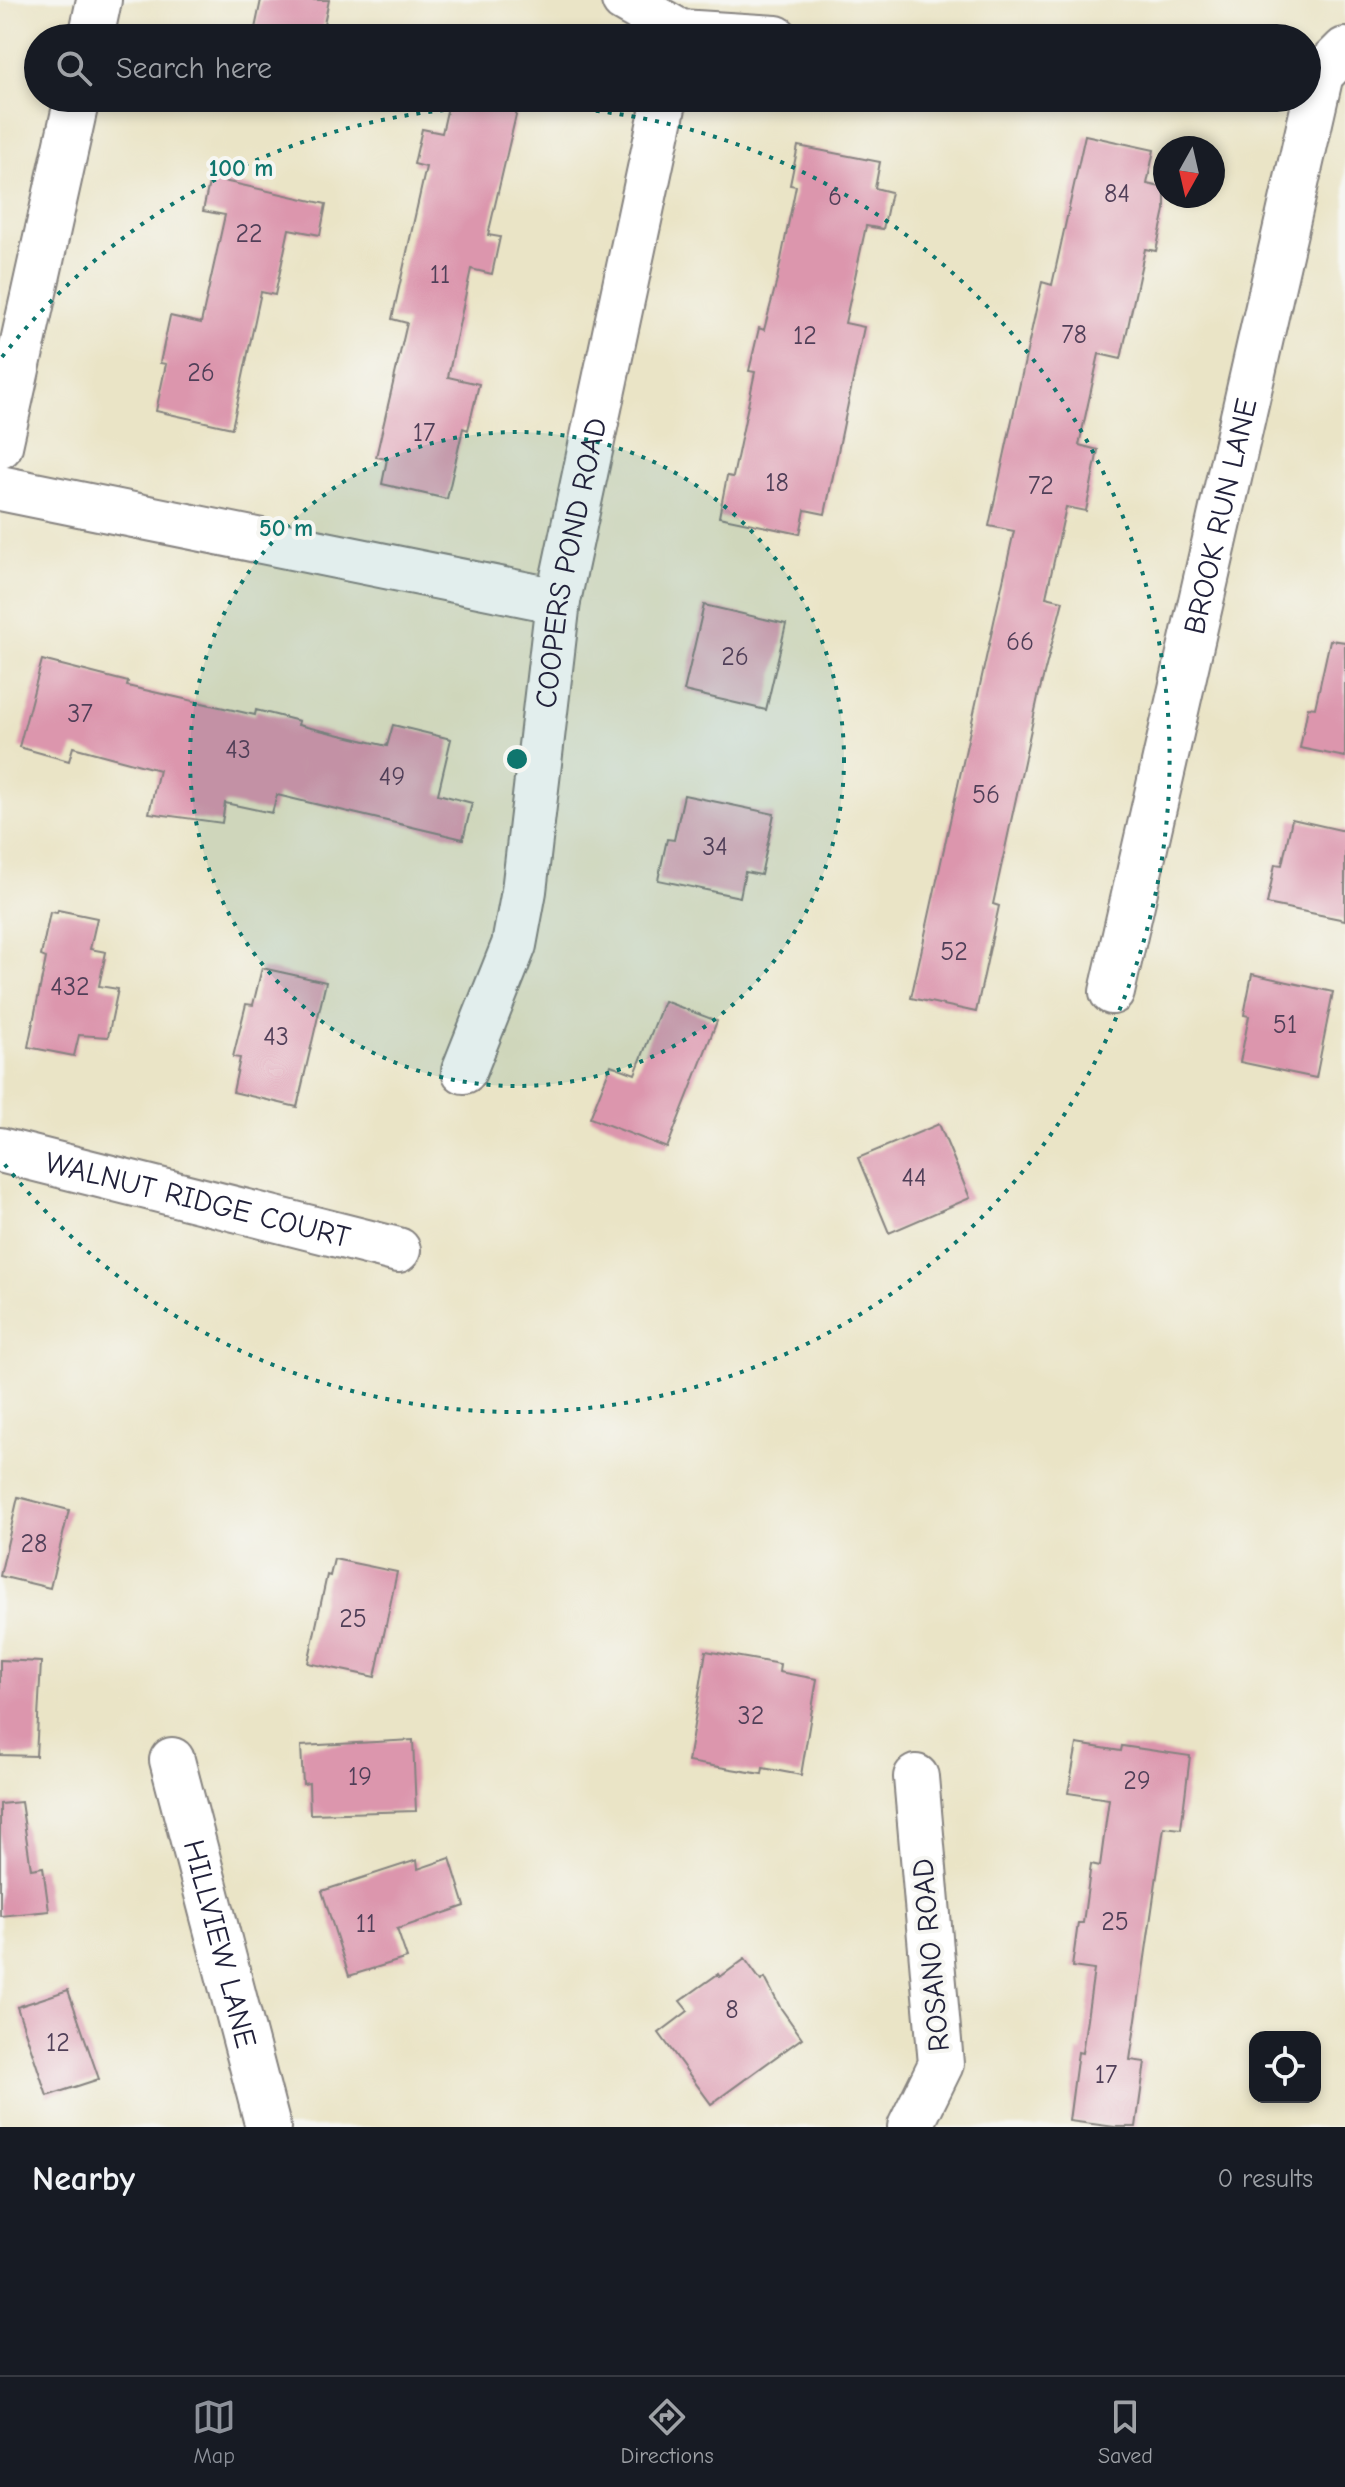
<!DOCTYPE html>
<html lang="en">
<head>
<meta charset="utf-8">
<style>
	body { margin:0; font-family:"Comic Neue",sans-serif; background:#20242c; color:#f1f3f6 }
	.controls { position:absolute; right:24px; bottom:24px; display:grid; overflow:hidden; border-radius:16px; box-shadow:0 4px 12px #0003 }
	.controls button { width:72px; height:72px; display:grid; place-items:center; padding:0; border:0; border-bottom:2px solid #363941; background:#171b24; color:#f1f3f6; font:40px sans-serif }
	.compass { position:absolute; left:1153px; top:136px; width:72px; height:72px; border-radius:50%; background:#171b24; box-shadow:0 4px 12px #0003; rotate:188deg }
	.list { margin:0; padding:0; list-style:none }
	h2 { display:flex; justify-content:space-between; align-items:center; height:104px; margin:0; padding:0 32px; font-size:34px }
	h2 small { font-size:26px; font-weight:400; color:#9ea1a6 }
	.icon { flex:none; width:44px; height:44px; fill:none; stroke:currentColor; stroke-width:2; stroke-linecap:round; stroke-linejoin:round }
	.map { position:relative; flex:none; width:1345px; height:2127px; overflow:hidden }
	.search { position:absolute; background:#171b24; box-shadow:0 4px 12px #0003; left:24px; right:24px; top:24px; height:88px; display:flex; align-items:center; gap:20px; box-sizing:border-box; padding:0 28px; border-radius:44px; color:#9ea1a6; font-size:30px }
	.sheet { height:248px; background:#171b24 }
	nav { display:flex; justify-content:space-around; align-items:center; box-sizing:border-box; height:112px; border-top:2px solid #363941; background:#171b24; font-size:22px; color:#9ea1a6 }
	nav a { display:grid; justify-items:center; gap:4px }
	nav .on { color:#8c9099 }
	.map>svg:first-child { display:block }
	.building { fill:#dc96ad }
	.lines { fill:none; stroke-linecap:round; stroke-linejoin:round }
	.minor-casing { stroke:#868380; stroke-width:48 }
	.minor { stroke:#fff; stroke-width:44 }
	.ring { fill:none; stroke:#0f766e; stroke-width:4; stroke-dasharray:4 8 }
	.labels { text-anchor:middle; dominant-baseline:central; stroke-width:8; stroke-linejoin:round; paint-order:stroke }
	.number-label { font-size:26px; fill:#503f58 }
	.street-label { font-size:30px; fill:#22223b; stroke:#f6f6f2 }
	.centre { fill:#0f766e; stroke:#f6f6f2; stroke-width:4 }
	.ring-label { font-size:24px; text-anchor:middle; font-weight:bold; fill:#0f766e; stroke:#f6f6f2; stroke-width:8; stroke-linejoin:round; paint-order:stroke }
</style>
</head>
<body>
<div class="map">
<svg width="1345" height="2127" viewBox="0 0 1345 2127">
	<rect width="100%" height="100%" fill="#f6f6f2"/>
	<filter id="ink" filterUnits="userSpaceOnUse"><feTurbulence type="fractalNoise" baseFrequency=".0125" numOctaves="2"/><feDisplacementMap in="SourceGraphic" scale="16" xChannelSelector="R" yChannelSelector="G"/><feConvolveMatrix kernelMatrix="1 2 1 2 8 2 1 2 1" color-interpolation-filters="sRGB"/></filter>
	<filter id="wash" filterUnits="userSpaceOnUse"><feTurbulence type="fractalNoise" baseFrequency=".006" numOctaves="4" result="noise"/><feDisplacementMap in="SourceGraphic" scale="32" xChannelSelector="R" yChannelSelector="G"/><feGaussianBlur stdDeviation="1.8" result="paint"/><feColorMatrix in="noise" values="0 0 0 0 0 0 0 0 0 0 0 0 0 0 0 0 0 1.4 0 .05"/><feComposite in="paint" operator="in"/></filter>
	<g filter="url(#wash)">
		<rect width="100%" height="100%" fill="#eae4c6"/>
		<g id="blocks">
			<path class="building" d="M 261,0 L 329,0 L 321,38 L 253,38 Z
				M 450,98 L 520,98 L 488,235 L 500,237 L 492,274 L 471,269 L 448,377 L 479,384 L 468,430 L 463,428 L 447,499 L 382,484 L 387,459 L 376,457 L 407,323 L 392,319 L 426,167 L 414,164 L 422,129 L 442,133 Z
				M 1085,135 L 1154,150 L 1147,184 L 1165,188 L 1165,210 L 1156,251 L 1145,249 L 1121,359 L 1099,354 L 1079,445 L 1098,450 L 1086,511 L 1066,507 L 1046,597 L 1063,601 L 1038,697 L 993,904 L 999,906 L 976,1012 L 911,998 L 1014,531 L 989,526 L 1042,282 L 1052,285 Z
				M 798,146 L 880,162 L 875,188 L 891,192 L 883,229 L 866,226 L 845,323 L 864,327 L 825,514 L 805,510 L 800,534 L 719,517 L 727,476 L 733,477 L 755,372 L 749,371 L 759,328 L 764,330 L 776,284 L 796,186 L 790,185 Z
				M 210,178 L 326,204 L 320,235 L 289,229 L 275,295 L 261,292 L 232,428 L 156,411 L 166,364 L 160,363 L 170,316 L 201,323 L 225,215 L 203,211 Z
				M 704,605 L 786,624 L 766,710 L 684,691 Z
				M 1330,640 L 1345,642 L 1345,757 L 1300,748 L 1308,707 L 1315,708 Z
				M 42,660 L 128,682 L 127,686 L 255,715 L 256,710 L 299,721 L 298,725 L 387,746 L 393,725 L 451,739 L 438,794 L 472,803 L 463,839 L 277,795 L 272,813 L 225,803 L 222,823 L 149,813 L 159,770 L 73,747 L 69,761 L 19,747 Z
				M 684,795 L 774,814 L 761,875 L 745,872 L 740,897 L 658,880 L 667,839 L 674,840 Z
				M 1292,819 L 1345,831 L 1345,920 L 1267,904 L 1275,864 L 1282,865 Z
				M 58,910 L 97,918 L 90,949 L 106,952 L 99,986 L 118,989 L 108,1037 L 79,1035 L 74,1056 L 28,1047 L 46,958 L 41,956 L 50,912 L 57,913 Z
				M 262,968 L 326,982 L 297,1107 L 233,1092 L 240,1058 L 233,1057 L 246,1004 L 253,1005 Z
				M 1252,974 L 1333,992 L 1316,1078 L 1240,1062 L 1249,1016 L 1244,1015 Z
				M 664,1001 L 717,1021 L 667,1148 L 590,1118 L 611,1065 L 635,1074 Z
				M 939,1124 L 970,1198 L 889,1233 L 858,1158 Z
				M 18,1497 L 69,1510 L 50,1588 L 0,1576 Z
				M 334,1559 L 397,1572 L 375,1677 L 308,1663 L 327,1575 L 330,1576 Z
				M 706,1651 L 780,1664 L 779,1672 L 817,1679 L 801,1775 L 763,1768 L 762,1774 L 688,1762 Z
				M 0,1660 L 41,1662 L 36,1756 L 0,1755 Z
				M 413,1740 L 416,1811 L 310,1814 L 309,1783 L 303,1784 L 301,1746 Z
				M 1077,1744 L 1121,1751 L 1122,1746 L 1190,1756 L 1181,1829 L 1164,1827 L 1142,1978 L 1130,2060 L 1145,2062 L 1136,2127 L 1115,2127 L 1069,2121 L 1078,2052 L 1082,2053 L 1094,1970 L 1072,1967 L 1078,1923 L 1083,1923 L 1091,1864 L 1100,1866 L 1109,1799 L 1068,1793 Z
				M 21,1802 L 31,1869 L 43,1867 L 49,1911 L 0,1916 L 0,1804 Z
				M 450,1858 L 465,1906 L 397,1929 L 407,1958 L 349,1976 L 322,1891 L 417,1860 L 418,1869 Z
				M 745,1959 L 761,1981 L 765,1978 L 780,2007 L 802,2038 L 711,2104 L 659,2033 L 688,2011 L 680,2001 L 718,1974 L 720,1977 Z
				M 68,1990 L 99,2079 L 47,2096 L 17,2007 Z"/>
		</g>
	</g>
	<g filter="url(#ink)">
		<use href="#blocks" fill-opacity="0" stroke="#868380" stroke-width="2"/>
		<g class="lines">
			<g class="minor-casing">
				<g id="minor">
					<path d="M 624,0 L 680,32 L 776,38"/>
					<path d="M 91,38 L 99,0"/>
					<path d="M 0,446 L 77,98"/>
					<path d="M 0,488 L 558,601"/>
					<path id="s1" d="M 1112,992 L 1321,74 L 1345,50"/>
					<path id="s2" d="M 464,1071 L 514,945 L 524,891 L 558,601 L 665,98"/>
					<path id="s3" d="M 0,1150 L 398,1250"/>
					<path id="s4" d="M 172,1760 L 268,2127"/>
					<path d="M 910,2127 L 941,2064 L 916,1777"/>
				</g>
			</g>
			<use href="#minor" class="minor"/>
		</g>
	</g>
	<circle cx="517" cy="759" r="327" fill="#0f766e" fill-opacity=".12"/>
	<g class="ring">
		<circle cx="517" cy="759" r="327"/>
		<path d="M2 357A653 653 0 1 1 2 1161"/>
	</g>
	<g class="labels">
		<g class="number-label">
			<text x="1117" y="194">84</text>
			<text x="835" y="197">6</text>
			<text x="249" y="234">22</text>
			<text x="440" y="275">11</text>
			<text x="1074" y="335">78</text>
			<text x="805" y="336">12</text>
			<text x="201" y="373">26</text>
			<text x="424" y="433">17</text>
			<text x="777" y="483">18</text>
			<text x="1041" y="486">72</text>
			<text x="1020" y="642">66</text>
			<text x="735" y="657">26</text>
			<text x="80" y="714">37</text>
			<text x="238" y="750">43</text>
			<text x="392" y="777">49</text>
			<text x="986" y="795">56</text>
			<text x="715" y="847">34</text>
			<text x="954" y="952">52</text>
			<text x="70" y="987">432</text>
			<text x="1285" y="1025">51</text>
			<text x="276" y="1037">43</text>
			<text x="914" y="1178">44</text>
			<text x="34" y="1544">28</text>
			<text x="353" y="1619">25</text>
			<text x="751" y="1716">32</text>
			<text x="360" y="1777">19</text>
			<text x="1137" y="1781">29</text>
			<text x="1115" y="1922">25</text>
			<text x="366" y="1924">11</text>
			<text x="732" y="2010">8</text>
			<text x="58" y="2043">12</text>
			<text x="1106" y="2075">17</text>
		</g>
		<g class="street-label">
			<text stroke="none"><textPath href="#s1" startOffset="488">BROOK RUN LANE</textPath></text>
			<text stroke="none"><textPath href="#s2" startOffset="522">COOPERS POND ROAD</textPath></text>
			<text stroke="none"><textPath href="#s3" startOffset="204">WALNUT RIDGE COURT</textPath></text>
			<text stroke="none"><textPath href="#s4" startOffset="190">HILLVIEW LANE</textPath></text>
			<text transform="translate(931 1955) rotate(-95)">ROSANO ROAD</text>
		</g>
	</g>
	<circle cx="517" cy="759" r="12" class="centre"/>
	<g class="ring-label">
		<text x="241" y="176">100 m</text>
		<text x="286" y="536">50 m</text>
	</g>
</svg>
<div class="controls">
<button><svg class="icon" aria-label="locate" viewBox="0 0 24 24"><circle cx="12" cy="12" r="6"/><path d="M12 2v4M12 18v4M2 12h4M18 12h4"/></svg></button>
</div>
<svg class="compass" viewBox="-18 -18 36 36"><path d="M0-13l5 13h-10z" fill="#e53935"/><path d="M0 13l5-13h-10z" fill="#9ea1a6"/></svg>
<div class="search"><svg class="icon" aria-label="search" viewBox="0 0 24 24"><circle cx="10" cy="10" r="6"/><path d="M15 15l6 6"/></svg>Search here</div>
</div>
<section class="sheet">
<h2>Nearby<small>0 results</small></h2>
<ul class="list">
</ul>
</section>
<nav>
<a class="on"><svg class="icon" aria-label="map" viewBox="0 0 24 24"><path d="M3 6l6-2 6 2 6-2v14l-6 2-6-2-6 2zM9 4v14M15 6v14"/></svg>Map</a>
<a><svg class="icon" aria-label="directions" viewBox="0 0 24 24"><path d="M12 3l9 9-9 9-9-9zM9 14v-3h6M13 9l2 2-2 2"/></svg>Directions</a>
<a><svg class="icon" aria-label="saved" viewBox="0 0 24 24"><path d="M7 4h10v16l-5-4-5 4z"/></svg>Saved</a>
</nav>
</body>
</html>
